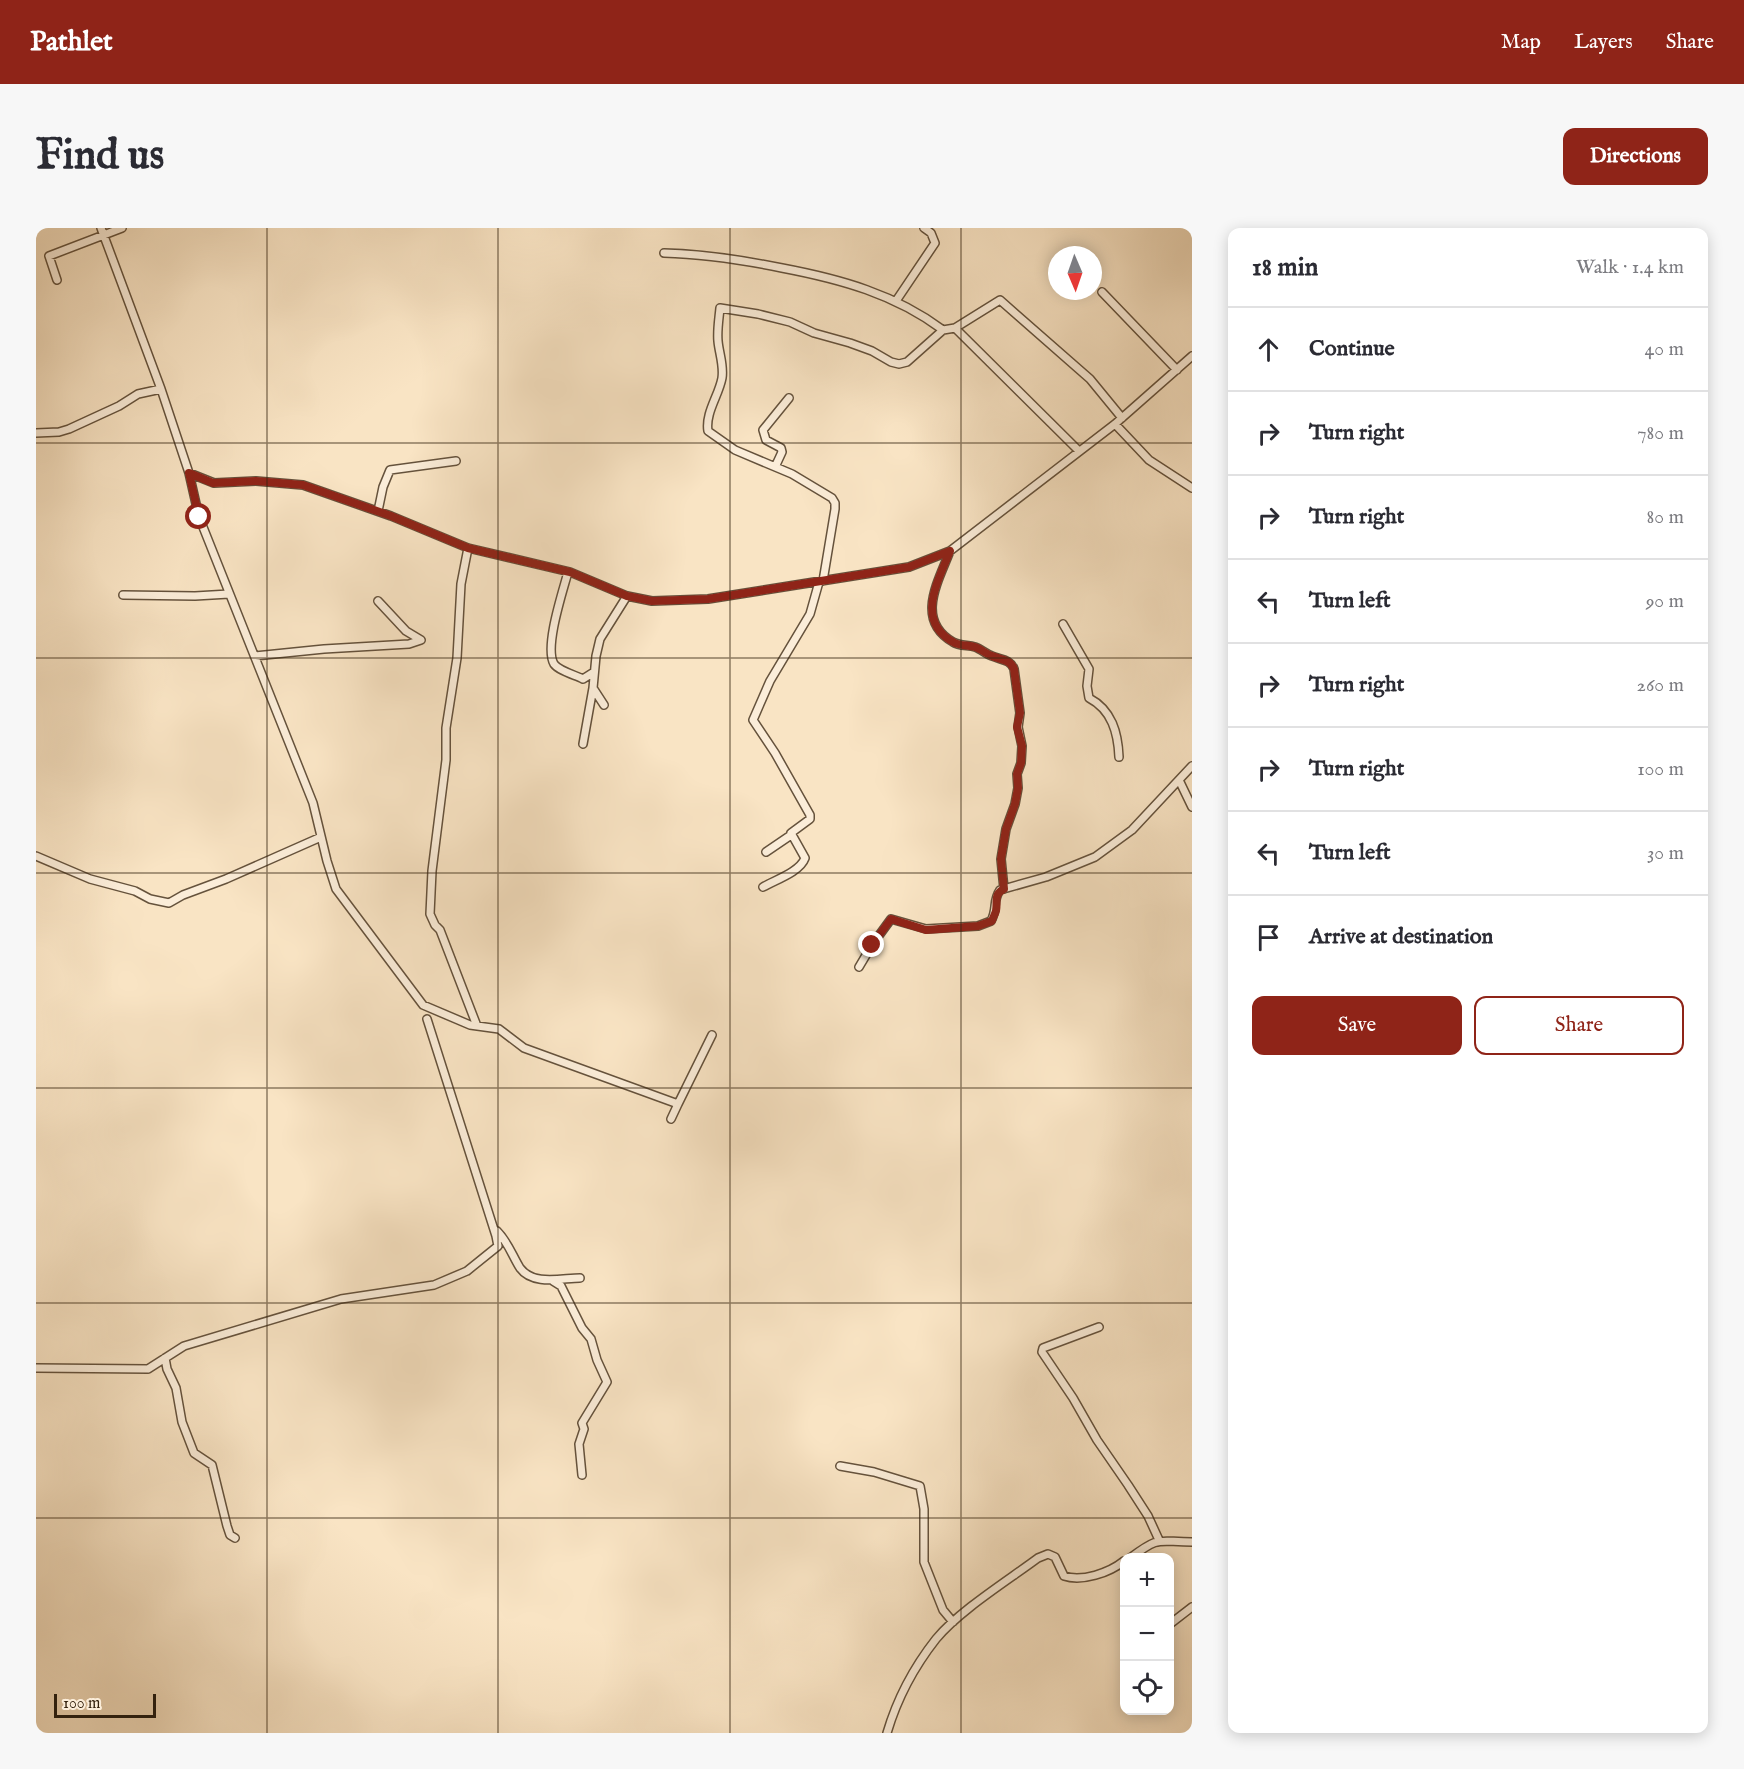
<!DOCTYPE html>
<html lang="en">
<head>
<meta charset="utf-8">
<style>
	body { margin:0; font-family:"IM FELL English",serif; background:#f7f7f7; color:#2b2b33 }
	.controls { position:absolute; right:18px; bottom:18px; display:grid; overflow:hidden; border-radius:12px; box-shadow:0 3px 15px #0003 }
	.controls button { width:54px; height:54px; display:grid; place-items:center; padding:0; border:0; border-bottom:2px solid #e1e1e2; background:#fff; color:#2b2b33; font:30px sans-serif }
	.compass { position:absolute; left:1012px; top:18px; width:54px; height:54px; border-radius:50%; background:#fff; box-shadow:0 3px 15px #0003; rotate:178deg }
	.scale { position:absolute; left:18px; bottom:15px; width:102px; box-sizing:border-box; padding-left:6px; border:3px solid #34220e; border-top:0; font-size:16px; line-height:21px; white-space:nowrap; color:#34220e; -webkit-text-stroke:4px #fbedd9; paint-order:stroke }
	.stop { position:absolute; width:18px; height:18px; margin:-14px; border:4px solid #8f2418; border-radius:50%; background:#fff }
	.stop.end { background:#8f2418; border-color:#fff; box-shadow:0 2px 6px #0008 }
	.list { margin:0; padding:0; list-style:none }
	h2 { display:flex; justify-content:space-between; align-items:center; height:78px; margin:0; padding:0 24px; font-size:26px }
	h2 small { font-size:20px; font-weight:400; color:#7c7c81 }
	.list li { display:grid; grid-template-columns:39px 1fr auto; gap:18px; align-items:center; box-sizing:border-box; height:84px; padding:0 24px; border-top:2px solid #e1e1e2 }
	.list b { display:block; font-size:22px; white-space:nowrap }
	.list em { font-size:20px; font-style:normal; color:#7c7c81 }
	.actions { display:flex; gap:12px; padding:18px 24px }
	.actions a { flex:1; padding:14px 0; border:2px solid #8f2418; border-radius:12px; text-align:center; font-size:21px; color:#8f2418 }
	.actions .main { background:#8f2418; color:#fff }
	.icon { flex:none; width:33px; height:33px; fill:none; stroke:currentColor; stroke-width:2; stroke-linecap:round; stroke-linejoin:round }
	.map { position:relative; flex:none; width:1156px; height:1505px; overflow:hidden; border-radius:12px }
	header { display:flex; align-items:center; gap:36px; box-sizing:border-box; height:84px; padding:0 30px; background:#8f2418; color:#fff }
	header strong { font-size:28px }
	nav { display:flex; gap:33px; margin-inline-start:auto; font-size:21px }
	.intro { display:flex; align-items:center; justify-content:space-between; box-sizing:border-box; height:144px; padding:0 36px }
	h1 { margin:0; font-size:42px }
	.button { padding:15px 27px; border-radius:12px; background:#8f2418; color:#fff; font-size:21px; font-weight:700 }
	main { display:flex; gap:36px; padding:0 36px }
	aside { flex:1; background:#fff; border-radius:12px; box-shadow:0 3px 15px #0003 }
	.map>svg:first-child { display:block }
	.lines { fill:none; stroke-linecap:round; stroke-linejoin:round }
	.minor-casing { stroke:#65523c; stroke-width:10 }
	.minor { stroke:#fbedd9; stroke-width:7 }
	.route { stroke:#8f2418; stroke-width:8 }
	.grid { fill:none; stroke:#34220e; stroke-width:1.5; stroke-opacity:0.55 }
</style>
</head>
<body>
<header>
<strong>Pathlet</strong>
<nav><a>Map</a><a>Layers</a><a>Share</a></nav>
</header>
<div class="intro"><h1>Find us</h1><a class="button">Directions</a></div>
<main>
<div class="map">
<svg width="1156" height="1505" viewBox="0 0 1156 1505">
	<rect width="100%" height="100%" fill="#f9e4c4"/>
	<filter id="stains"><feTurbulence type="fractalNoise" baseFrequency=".00333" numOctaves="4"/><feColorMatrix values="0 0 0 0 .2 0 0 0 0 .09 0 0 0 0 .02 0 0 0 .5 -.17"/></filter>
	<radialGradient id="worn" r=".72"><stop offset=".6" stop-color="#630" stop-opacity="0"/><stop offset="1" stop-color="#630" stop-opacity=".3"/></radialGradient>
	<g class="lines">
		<g class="minor-casing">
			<path id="minor" d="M 65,0 L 125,161 L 153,245 L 178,255 L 220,253 L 267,257 L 355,288 L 432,320 L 534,344 L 591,368 L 616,373 L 672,371 L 873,339 L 914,323 L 1079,196 L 1156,128
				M 628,25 C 668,26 707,32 746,40 C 804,51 859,66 907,102
				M 21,52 L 13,28 L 86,0
				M 1066,64 L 1141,142
				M 860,73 L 899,15 L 895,5 L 888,0
				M 919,100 L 964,72 L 1054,151 L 1086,190
				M 1079,196 L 1113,232 L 1156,260
				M 0,205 L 23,204 L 33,201 L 83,178 L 102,166 L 125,161
				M 740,237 L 746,224 L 745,220 L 730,212 L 727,202 L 753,170
				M 153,245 L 163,289 L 277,575 L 291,633 L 300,661 L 387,777 L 434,797 L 463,801 L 488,820 L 642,876 L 635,891
				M 342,283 L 347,259 L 354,242 L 420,233
				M 432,320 L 425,356 L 421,430 L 410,500 L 410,532 L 396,643 L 394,686 L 399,697 L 404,702 L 441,798
				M 914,323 C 902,354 879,392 917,414 C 923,418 932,417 939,419 C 945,421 950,426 956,428 C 965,432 974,431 978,441 L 984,485 L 982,499 L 986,518 L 985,535 L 981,546 L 982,560 L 979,576 L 970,601 L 965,631 L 968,661
				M 532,344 C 527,363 508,419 518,436 C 523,443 539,447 547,451 L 558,444
				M 787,353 L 799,281 L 799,275 L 796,270 L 756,246 L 699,222 L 672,203 C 669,185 683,167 686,150 C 688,137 683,125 682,113 C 681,102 683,91 684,80 L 722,86 L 754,94 L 778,105 L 814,115 L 836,123 L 855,134 L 863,136 L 871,134 L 907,102 L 919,100 L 1043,223
				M 87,367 L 159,368 L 193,366
				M 1027,396 L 1053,441 L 1051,458 L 1053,470 C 1076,482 1082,505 1083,529
				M 219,428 L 288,421 L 373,416 L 385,412 L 370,403 L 342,373
				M 568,477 L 557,460 L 560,428 L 564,411 L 591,368
				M 547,516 L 557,460
				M 1143,552 L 1156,579
				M 730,624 L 755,607
				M 0,628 L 54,651 L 99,663 L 114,671 L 133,675 L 147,667 L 190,651 L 285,609
				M 727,659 C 739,652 764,644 769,630 L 755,605 L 774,591 L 774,587 L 739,525 L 717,492 L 734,453 L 774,386 L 783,354
				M 823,739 L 836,717 L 855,691 L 890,701 L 942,698 L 955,693 C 962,680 956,674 964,662 L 1010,649 L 1059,629 L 1096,602 L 1156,538
				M 642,876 L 676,807
				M 461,1005 L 461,1003 C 472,1014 476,1027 484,1040 C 497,1058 526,1050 544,1050
				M 517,1053 L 525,1058 L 546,1100 L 555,1111 L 561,1132 L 571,1154 L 546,1195 L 548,1201 L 543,1216 L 546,1247
				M 1063,1099 L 1007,1120 L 1006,1124 L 1037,1170 L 1061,1212 L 1092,1257 L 1112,1288 L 1123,1312
				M 129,1130 L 131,1141 L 140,1160 L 146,1194 L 158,1225 L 176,1237 L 191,1298 L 194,1307 L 199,1310
				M 0,1140 L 112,1141 L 148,1118 L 305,1071 L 398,1057 L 431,1043 L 462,1018 L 460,1008 L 391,791
				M 804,1238 L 838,1244 L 884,1258 L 888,1281 L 888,1334 L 907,1382 L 917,1394
				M 1094,1330 C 1125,1307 1121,1314 1156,1314
				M 1134,1396 L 1156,1379
				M 851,1505 C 861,1471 878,1439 900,1411 C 923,1383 971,1353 1002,1330 L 1012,1326 L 1019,1329 L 1028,1348 C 1046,1354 1073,1345 1088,1333"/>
		</g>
		<use href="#minor" class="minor"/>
	</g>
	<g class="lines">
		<path class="route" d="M 163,289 L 153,245 L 177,255 L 220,253 L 267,257 L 355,288 L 432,320 L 534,344 L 591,368 L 616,373 L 672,371 L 873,339 L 914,323 C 902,354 879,392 917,414 C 923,418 932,417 939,419 C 945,421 950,426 956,428 C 965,432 974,431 978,441 L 984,485 L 981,499 L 986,518 L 985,535 L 981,546 L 982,560 L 979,576 L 970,601 L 965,631 L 968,661 C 957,667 962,673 960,683 C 960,684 956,692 956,693 L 942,698 L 890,702 L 855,691 L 836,717"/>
	</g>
	<path class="grid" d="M 231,0 L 231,1505M 462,0 L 462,1505M 694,0 L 694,1505M 925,0 L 925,1505M 0,215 L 1156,215M 0,430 L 1156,430M 0,645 L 1156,645M 0,860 L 1156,860M 0,1075 L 1156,1075M 0,1290 L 1156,1290"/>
	<rect width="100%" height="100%" filter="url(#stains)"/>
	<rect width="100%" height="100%" fill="url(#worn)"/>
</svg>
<div class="controls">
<button>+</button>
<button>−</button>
<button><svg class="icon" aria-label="locate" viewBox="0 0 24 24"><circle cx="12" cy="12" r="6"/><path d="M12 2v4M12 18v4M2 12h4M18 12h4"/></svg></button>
</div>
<svg class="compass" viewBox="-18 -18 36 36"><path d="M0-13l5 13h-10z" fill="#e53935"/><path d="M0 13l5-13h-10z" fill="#7c7c81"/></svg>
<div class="scale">100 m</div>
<div class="stop" style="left:163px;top:289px"></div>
<div class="stop end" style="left:836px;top:717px"></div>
</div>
<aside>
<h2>18 min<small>Walk · 1.4 km</small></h2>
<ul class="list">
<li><svg class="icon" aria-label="ahead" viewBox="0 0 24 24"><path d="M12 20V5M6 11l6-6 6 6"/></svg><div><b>Continue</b></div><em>40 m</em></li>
<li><svg class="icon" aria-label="right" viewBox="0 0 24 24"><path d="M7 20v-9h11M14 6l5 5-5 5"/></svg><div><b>Turn right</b></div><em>780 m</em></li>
<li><svg class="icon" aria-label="right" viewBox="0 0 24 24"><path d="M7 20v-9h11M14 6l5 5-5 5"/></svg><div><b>Turn right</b></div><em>80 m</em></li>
<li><svg class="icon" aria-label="left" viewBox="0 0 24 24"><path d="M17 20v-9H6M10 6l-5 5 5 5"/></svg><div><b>Turn left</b></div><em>90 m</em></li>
<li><svg class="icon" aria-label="right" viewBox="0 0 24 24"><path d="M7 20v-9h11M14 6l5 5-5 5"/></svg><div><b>Turn right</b></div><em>260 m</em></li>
<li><svg class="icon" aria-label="right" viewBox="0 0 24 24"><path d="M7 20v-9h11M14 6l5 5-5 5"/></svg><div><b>Turn right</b></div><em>100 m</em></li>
<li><svg class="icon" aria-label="left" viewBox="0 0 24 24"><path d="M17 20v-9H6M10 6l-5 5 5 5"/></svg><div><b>Turn left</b></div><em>30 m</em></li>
<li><svg class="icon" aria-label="arrive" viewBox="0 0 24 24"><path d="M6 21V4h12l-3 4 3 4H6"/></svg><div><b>Arrive at destination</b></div></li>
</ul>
<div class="actions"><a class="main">Save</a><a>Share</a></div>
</aside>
</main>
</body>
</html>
